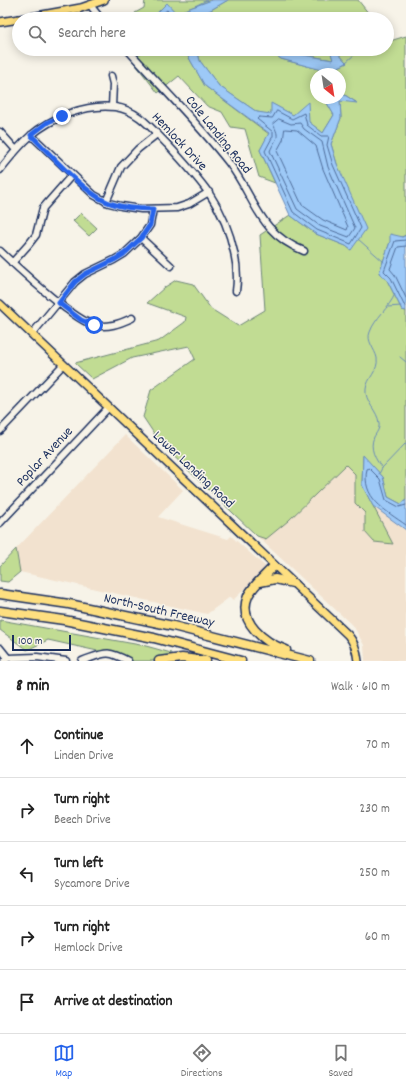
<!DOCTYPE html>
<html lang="en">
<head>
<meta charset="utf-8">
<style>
	body { margin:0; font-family:Dekko,sans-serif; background:#f6f6f6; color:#222 }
	.compass { position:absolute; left:310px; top:68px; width:36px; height:36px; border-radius:50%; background:#fff; box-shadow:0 2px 10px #0003; rotate:150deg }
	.scale { position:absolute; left:12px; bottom:10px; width:59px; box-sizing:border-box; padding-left:4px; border:2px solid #1b2f5e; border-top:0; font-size:11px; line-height:14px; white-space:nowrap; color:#1b2f5e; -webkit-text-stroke:3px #f7f3e8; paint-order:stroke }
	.stop { position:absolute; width:12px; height:12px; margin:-9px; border:3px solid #2563eb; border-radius:50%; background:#fff }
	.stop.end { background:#2563eb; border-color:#fff; box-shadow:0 1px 4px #0008 }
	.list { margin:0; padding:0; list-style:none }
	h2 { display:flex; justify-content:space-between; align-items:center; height:52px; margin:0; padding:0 16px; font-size:17px }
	h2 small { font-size:13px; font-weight:400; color:#767676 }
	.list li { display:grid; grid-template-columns:26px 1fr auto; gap:12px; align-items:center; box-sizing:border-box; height:64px; padding:0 16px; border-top:1px solid #e0e0e0 }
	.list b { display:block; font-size:15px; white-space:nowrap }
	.list p { margin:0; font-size:13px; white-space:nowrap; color:#767676 }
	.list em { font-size:13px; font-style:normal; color:#767676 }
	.icon { flex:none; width:22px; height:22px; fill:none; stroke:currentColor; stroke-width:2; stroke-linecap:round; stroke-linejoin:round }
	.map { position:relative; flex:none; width:406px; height:661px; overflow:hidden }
	.search { position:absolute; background:#fff; box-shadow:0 2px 10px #0003; left:12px; right:12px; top:12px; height:44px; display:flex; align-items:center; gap:10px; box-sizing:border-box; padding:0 14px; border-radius:22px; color:#767676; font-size:15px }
	.sheet { height:372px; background:#fff }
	nav { display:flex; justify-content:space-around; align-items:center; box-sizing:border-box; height:56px; border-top:1px solid #e0e0e0; background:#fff; font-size:11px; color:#767676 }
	nav a { display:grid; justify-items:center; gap:2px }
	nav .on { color:#2563eb }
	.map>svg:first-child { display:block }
	.built { fill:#f2e2cf }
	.green { fill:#c1dc93; stroke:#6e8678 }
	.water { fill:#9dc9f7; stroke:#698bba }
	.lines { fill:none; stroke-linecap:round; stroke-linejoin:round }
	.shore { stroke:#4f6d9b; stroke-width:1 }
	.stream { stroke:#698bba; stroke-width:1 }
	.minor-casing { stroke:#1b2f5e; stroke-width:9 }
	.major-casing { stroke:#1b2f5e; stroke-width:10 }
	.highway-casing { stroke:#1b2f5e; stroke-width:11 }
	.minor { stroke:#f7f3e8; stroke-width:6 }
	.major { stroke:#fedf80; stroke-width:7 }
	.highway { stroke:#fedf80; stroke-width:8 }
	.route { stroke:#2563eb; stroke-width:5 }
	.labels { text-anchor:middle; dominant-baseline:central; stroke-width:3; stroke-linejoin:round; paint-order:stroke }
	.street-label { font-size:14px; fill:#1b2f5e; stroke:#f7f3e8 }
</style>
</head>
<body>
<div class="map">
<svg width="406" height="661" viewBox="0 0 406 661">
	<rect width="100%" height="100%" fill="#f7f3e8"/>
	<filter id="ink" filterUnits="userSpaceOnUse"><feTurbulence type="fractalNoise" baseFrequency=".025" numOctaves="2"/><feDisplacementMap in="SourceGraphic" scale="8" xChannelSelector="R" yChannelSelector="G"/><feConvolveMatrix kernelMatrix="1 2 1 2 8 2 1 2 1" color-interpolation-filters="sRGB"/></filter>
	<g filter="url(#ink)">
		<path class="built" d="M 125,435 L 183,490 L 158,517 L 228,539 L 231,536 L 267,568 L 233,600 L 230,597 L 207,614 L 20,572 L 16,549 Z
			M 346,465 L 355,474 L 355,503 L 365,513 L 365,532 L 374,542 L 393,544 L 373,506 L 406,530 L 406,661 L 365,661 L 364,645 L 354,627 L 257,536 L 266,538 L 288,521 Z"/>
		<path class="green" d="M 145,0 L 212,0 L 176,13 L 156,14 L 160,19 L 139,19 L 135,13 L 144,8 Z
			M 228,0 L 358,0 L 373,19 L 319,19 L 318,17 L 314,19 L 195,19 Z
			M 406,36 L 406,235 L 390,242 L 379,273 L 387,280 L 402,310 L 406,311 L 406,500 L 401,504 L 388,497 L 383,477 L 363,456 L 362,485 L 393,544 L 374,542 L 365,532 L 365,513 L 355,503 L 355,474 L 346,465 L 288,521 L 266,539 L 257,536 L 161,444 L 143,417 L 151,390 L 195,359 L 189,346 L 132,358 L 92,379 L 75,363 L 159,341 L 185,322 L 186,317 L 147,303 L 165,287 L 176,280 L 193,284 L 211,309 L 238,326 L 265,310 L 260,235 L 290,215 L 316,234 L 346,246 L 351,250 L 337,164 L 331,144 L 341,118 L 340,100 L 356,102 L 340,92 L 340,74 L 333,74 L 334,69 L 347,63 L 334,49 L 387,49 L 387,37 L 390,41 Z
			M 147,49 L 184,49 L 205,86 L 269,134 L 260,150 L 275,183 L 259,177 L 245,129 L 231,127 L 222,112 L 207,106 L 179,76 L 158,93 L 132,60 Z
			M 197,49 L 268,49 L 281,59 L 322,70 L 322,74 L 316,74 L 316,98 L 324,98 L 334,115 L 323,133 L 309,122 L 293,115 L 272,104 L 271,115 L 257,112 L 219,86 L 200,61 Z
			M 271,49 L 330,49 L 333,60 Z
			M 81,213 L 97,228 L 89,236 L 73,221 Z
			M 16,549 L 20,572 L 8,582 L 0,581 L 0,566 Z
			M 0,620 L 146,646 L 171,653 L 171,660 L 177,661 L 124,661 L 120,656 L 48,640 L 27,650 L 0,630 Z"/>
		<path class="water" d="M 212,0 L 228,0 L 195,19 L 160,19 L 156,14 L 167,3 L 176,13 Z
			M 184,49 L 197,49 L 200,61 L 219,86 L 257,112 L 271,114 L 271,103 L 293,115 L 308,102 L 309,122 L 323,133 L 334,115 L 324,98 L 340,98 L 340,92 L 357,103 L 340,101 L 341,118 L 331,144 L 337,164 L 366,229 L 351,250 L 346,246 L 316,234 L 290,215 L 260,150 L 269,133 L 205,86 Z
			M 268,49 L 333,60 L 330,49 L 334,49 L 347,63 L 334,69 L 333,74 L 322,74 L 322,70 L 281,59 Z
			M 390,234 L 403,237 L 406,235 L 406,311 L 402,310 L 387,280 L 379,273 L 390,242 Z
			M 363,455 L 383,477 L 388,497 L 401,504 L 406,500 L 406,530 L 373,506 L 362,485 Z"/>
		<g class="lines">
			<path class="shore" d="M 162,19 L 162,14 L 167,10 L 173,16 L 176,17 L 194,11 L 196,13 L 194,19
				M 277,111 L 292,119 L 304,113 L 307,125 L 321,136 L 329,136 L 327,145 L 333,165 L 361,228 L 351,244 L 317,230 L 293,212 L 265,151 L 273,136 L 273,132 L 257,119 L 259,117 L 272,118 Z
				M 279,119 L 291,124 L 300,123 L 304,129 L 322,142 L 328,167 L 355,228 L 349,237 L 320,226 L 297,209 L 270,151 C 276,137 281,139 273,124 Z
				M 285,129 L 297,130 L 316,146 L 323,169 L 348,227 L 347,230 L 323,220 L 302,205 L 277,151 L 283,140 Z
				M 406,240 L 395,241 L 384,271 L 391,278 L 404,305 L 406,306
				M 406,246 L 398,247 L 390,269 L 395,275 L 406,298
				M 406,505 L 399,507 L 386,500 L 380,479 L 369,468 L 367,469 C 361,498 385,510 406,525"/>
			<path class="stream" d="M 195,6 L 207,0
				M 315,17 L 317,19
				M 345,63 L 355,54 L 366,49
				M 358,239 L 384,262
				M 388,307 L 401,306
				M 400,357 L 406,362
				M 382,468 C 375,459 369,448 374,437 C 376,433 380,429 379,423 C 378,411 364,401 366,389 C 367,378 379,371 377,358 C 375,349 366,341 370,332 C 375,318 389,308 395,294
				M 379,474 L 382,468 L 406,443"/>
			<g class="minor-casing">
				<path id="minor" d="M 90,5 L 101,19
					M 127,49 C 161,87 198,123 229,163 C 256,199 258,233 304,251
					M 111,76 L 113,84 L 112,107
					M 0,132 L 16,150
					M 31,135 L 94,195 L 109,203 L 121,206 L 141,209 L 177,208 L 189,204 L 209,192
					M 0,170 C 22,142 36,126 70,113 C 84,108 99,105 115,107 C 138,110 152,129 168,145 C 199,179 224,204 234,252 C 237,265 238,277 236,291
					M 106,202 L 121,167 L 138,149 L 157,134
					M 141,238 L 171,266
					M 0,251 C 21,271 42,290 65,308 C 74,314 83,322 94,325 C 108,328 119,324 132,318
					M 12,263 L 29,244 L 36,235 L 43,208 L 72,175
					M 32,334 L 75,282 L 85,274 L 114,260 L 124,254 L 141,238 L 150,225 L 153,209
					M 0,431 L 63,365
					M 0,523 L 108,408
					M 0,648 L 8,658
					M 5,661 L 8,658 L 37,657 L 66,661
					M 82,661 C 105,653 106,649 128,661"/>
			</g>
			<g class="major-casing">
				<path id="major" d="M 20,19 L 81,8 L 104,0
					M 0,22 L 19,19
					M 0,304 L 348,635 C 355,643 357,651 358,661"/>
			</g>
			<g class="highway-casing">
				<path id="highway" d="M 274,566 C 266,575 253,585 248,596 C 237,622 265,643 286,650
					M 260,582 L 275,579 L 293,583
					M 0,594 L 69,604 L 173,626 L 310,661
					M 0,611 L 64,620 L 154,638 L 241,661
					M 159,661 L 182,658 L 206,661"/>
			</g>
			<use href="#minor" class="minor"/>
			<use href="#major" class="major"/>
			<use href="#highway" class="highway"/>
		</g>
	</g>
	<g class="lines" filter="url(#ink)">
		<path class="route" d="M 62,116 L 48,122 L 31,135 C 50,154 86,195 110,203 C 123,208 138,209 153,209 L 150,225 L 141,238 L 124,254 L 114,260 L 85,274 L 75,282 L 59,303 L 81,320 L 94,325"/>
	</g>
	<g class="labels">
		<g class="street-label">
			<text transform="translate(218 135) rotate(51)">Cole Landing Road</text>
			<text transform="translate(179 142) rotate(47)">Hemlock Drive</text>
			<text transform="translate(45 457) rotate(-47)">Poplar Avenue</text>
			<text transform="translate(193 470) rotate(43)">Lower Landing Road</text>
			<text transform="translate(159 611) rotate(13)">North-South Freeway</text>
		</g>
	</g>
</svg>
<svg class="compass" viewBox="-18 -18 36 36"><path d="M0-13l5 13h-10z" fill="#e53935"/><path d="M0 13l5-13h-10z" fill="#767676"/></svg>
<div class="scale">100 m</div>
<div class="stop" style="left:94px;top:325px"></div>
<div class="stop end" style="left:62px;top:116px"></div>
<div class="search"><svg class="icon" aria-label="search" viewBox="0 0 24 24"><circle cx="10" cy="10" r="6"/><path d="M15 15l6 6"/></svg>Search here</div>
</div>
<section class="sheet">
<h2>8 min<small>Walk · 610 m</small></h2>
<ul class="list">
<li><svg class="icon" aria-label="ahead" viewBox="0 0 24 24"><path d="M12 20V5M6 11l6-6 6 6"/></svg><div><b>Continue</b><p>Linden Drive</p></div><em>70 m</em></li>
<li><svg class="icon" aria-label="right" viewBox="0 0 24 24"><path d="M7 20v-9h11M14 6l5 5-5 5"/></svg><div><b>Turn right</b><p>Beech Drive</p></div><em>230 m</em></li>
<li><svg class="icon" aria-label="left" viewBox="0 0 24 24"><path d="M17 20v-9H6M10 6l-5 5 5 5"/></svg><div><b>Turn left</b><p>Sycamore Drive</p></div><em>250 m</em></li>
<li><svg class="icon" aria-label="right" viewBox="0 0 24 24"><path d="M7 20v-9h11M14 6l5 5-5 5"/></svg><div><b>Turn right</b><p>Hemlock Drive</p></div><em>60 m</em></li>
<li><svg class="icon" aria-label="arrive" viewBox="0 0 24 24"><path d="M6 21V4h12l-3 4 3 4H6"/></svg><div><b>Arrive at destination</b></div></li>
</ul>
</section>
<nav>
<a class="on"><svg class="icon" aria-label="map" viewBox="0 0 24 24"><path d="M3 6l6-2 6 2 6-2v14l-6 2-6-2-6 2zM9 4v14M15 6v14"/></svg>Map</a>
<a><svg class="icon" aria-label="directions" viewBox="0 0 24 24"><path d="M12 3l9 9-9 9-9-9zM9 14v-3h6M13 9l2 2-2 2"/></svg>Directions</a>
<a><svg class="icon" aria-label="saved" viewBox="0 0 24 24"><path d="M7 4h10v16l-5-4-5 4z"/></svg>Saved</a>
</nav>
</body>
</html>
